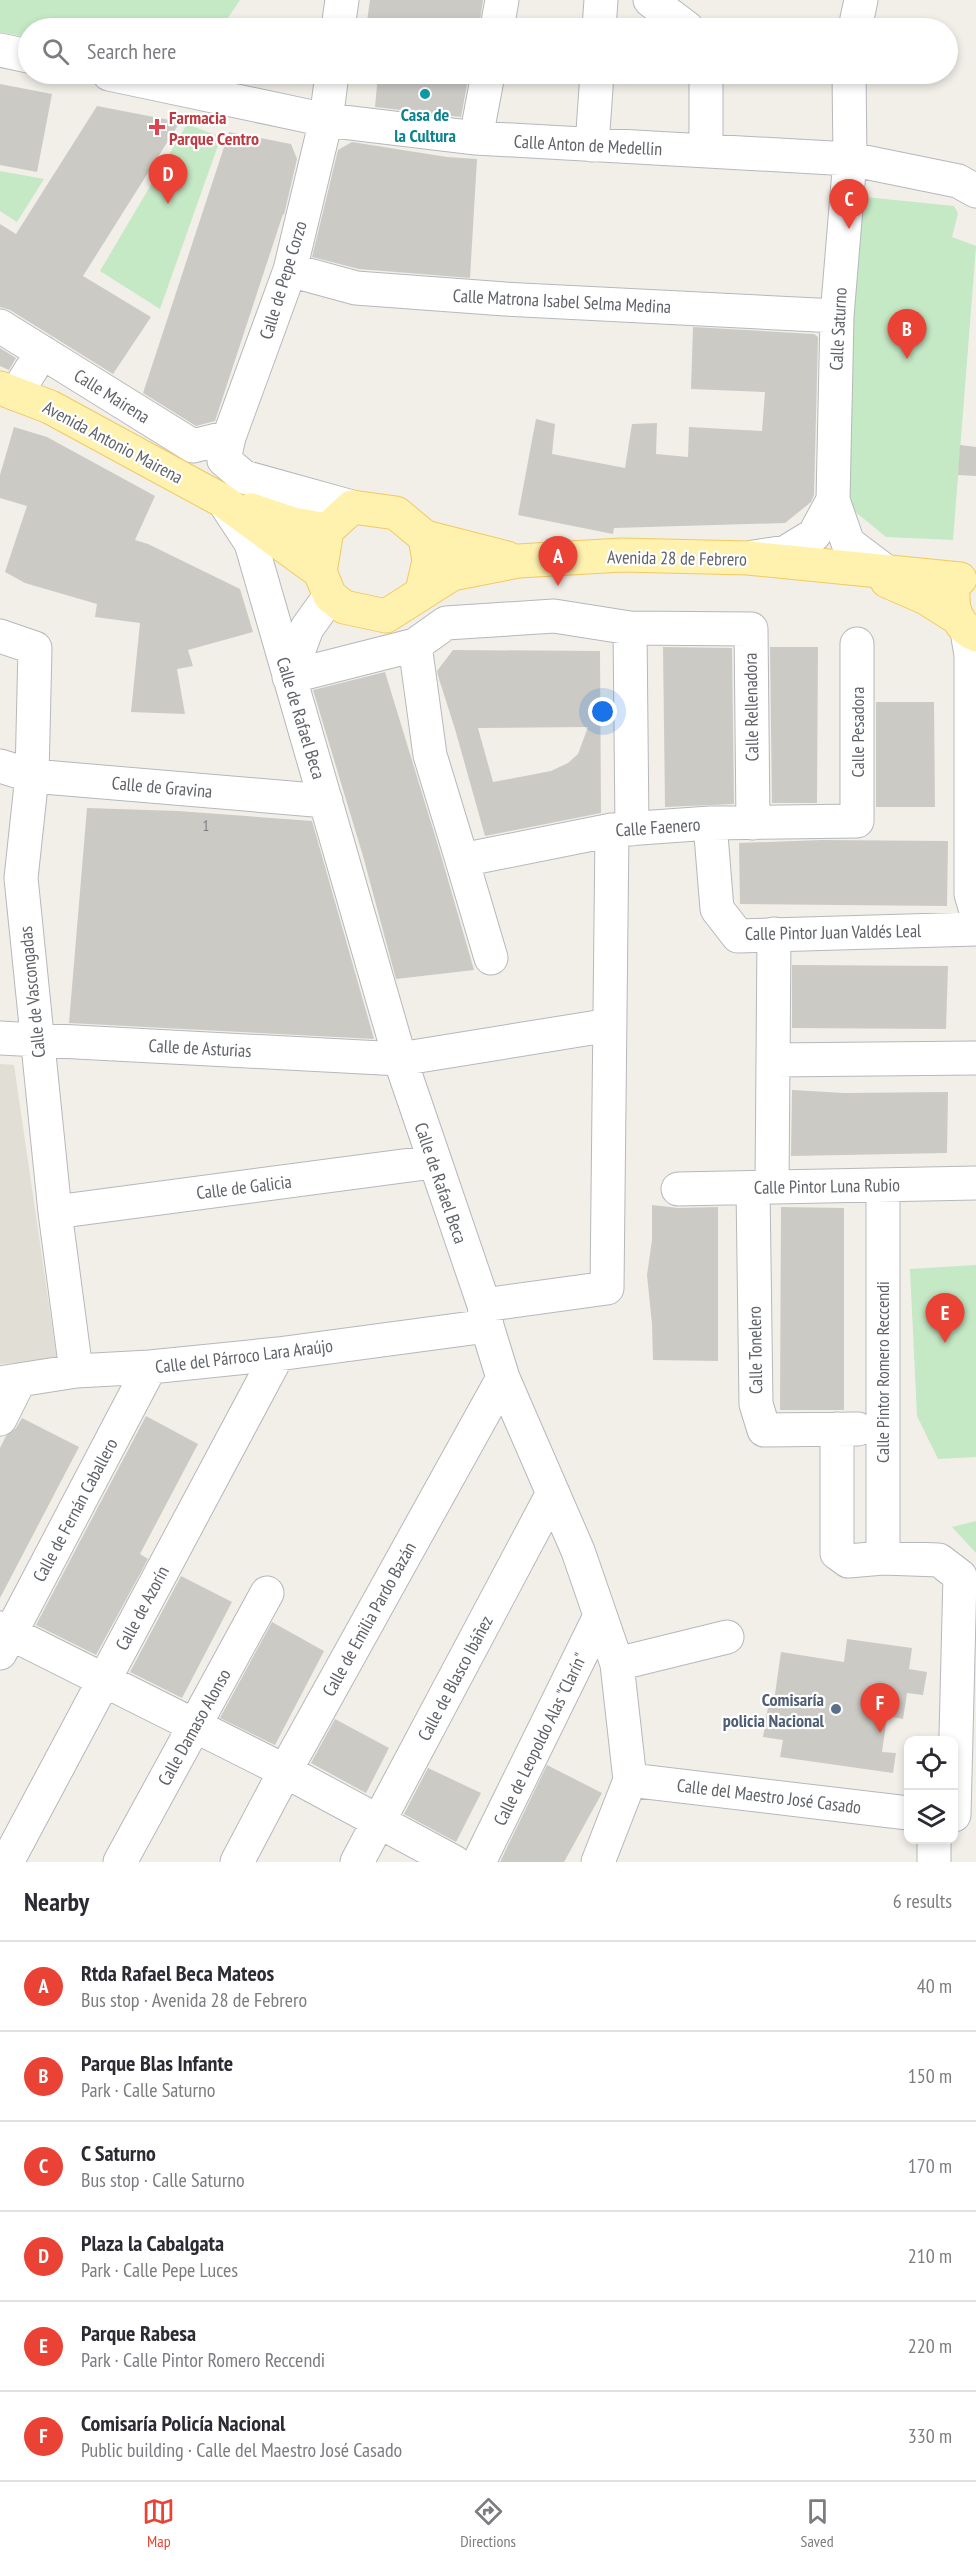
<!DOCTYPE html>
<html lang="en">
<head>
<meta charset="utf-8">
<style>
	body { margin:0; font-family:"PT Sans Narrow",sans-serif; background:#f2f2f3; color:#2b2b33 }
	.controls { position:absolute; right:18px; bottom:18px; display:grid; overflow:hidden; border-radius:12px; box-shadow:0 3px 9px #0003 }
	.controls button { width:54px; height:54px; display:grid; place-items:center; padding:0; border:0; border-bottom:2px solid #e1e1e2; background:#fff; color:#2b2b33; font:30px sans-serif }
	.you { position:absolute; left:603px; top:712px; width:21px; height:21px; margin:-15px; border:4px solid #fff; border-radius:50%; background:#1a73e8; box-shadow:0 0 0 9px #1a73e833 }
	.badge { display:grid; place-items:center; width:39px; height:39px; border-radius:50%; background:#ea4335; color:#fff; font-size:20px; font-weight:700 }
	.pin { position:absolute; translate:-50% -50px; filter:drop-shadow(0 2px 3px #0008) }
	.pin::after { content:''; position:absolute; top:32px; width:21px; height:18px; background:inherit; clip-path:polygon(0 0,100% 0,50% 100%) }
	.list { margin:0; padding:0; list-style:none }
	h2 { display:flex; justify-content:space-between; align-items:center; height:78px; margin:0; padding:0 24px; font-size:26px }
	h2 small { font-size:20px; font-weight:400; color:#7c7c81 }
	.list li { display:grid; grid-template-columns:39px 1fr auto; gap:18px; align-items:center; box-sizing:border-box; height:90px; padding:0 24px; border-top:2px solid #e1e1e2 }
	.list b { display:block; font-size:22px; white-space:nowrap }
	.list p { margin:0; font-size:20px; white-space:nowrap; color:#7c7c81 }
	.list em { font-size:20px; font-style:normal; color:#7c7c81 }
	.icon { flex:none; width:33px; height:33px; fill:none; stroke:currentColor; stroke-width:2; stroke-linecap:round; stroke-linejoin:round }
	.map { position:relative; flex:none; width:976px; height:1862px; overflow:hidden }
	.search { position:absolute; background:#fff; box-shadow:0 3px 9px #0003; left:18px; right:18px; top:18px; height:66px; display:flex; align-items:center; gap:15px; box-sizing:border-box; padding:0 21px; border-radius:33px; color:#7c7c81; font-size:22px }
	.sheet { height:618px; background:#fff }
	nav { display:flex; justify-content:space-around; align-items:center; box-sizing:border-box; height:84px; border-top:2px solid #e1e1e2; background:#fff; font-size:16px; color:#7c7c81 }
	nav a { display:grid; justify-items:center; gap:3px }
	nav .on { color:#ea4335 }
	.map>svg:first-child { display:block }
	.education { fill:#e1ded6 }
	.green { fill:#c5e8c5 }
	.building { fill:#cccac5; fill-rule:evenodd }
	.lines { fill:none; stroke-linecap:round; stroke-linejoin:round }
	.minor-casing { stroke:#b5b8bc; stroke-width:35 }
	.major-casing { stroke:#f2c960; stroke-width:35 }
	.minor { stroke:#fff; stroke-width:33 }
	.major { stroke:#fff2af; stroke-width:33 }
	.culture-dot { fill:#0f9aa8; stroke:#fff; stroke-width:2 }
	.health-dot { fill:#e0444e; stroke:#fff; stroke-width:2 }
	.service-dot { fill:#5c6f8a; stroke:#fff; stroke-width:2 }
	.labels { text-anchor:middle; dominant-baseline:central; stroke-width:4.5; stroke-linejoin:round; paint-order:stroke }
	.number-label { font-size:15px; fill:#7a7d7f }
	.culture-label { font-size:18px; font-weight:bold; fill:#0d838f; stroke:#fff }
	.health-label { font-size:18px; font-weight:bold; fill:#be3a42; stroke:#fff; text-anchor:start }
	.street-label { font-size:18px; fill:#5f6368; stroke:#fff }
	.service-label { font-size:18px; font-weight:bold; fill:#4e5e75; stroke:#fff; text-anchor:end }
</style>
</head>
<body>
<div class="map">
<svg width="976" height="1862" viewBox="0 0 976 1862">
	<rect width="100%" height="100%" fill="#f1efe8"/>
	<path class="education" d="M 0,1064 L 14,1065 L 57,1360 L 0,1364 Z"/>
	<path class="green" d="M 0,0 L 240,0 L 221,28 L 28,28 L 28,37 L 0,32 Z
		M 187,124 L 221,137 L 160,309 L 100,271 Z
		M 0,171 L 44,179 L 17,222 L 0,211 Z
		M 855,196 L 954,206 L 958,213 L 952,237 L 976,246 L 953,540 L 886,537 L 841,500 Z
		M 976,1265 L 976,1457 L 938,1459 L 917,1416 L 910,1269 Z
		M 976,1521 L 976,1553 L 952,1527 Z"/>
	<path class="building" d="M 370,0 L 483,0 L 479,28 L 366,28 Z
		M 378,74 L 469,74 L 461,117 L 375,107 Z
		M 0,84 L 52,94 L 37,172 L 0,165 Z
		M 97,106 L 180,122 L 83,276 L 151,317 L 113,374 L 10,310 L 0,307 L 0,224 L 16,234 Z
		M 229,132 L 291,144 L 297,159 L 284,215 L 283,214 L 215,421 L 196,426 L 143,393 Z
		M 352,142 L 447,157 L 477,159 L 470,278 L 359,269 L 312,257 L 338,150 Z
		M 693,327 L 814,334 L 818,337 L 814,495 L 811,502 L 785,523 L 614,528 L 613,534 L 518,515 L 536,419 L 555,424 L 552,454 L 625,468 L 632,424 L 657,423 L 656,454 L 688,457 L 689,427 L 762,431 L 765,392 L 691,389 Z
		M 0,348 L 16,358 L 9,370 L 0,366 Z
		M 14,427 L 47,437 L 155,496 L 135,540 L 148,544 L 240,589 L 253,632 L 188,650 L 193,666 L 177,669 L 185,714 L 131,712 L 140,623 L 95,617 L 97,604 L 25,583 L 5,572 L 27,506 L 0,498 L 0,475 Z
		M 960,445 L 976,447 L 976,476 L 958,475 Z
		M 663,647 L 732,648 L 734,804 L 665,807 Z
		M 770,647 L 818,647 L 817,803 L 772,803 Z
		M 453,650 L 600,651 L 601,813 L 485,836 L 455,729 L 439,679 L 437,671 ZM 588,727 L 578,754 L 568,763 L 551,771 L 493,782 L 478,728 Z
		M 385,672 L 440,852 L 474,970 L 396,979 L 363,856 L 313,690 Z
		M 876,702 L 934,702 L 935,807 L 876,807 Z
		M 87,808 L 178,811 L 312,821 L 374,1039 L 69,1023 Z
		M 821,840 L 948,841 L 947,906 L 740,904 L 739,843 Z
		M 792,965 L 948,966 L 946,1029 L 792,1028 Z
		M 792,1090 L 844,1093 L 948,1092 L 947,1153 L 791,1156 Z
		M 652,1205 L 678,1208 L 718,1207 L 718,1361 L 653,1360 L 652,1324 L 647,1275 L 652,1240 Z
		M 781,1207 L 844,1208 L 844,1410 L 780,1410 Z
		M 146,1416 L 198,1444 L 140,1554 L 148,1559 L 96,1655 L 36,1625 Z
		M 22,1418 L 79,1447 L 0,1598 L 0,1448 L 6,1436 L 16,1428 Z
		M 181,1576 L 232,1602 L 182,1698 L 130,1672 Z
		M 272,1622 L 324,1651 L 275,1745 L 220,1718 Z
		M 847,1639 L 912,1648 L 909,1669 L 927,1672 L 923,1695 L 907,1693 L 903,1719 L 887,1716 L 882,1752 L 896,1753 L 893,1773 L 780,1757 L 783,1740 L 763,1737 L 769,1701 L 774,1701 L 781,1652 L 844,1662 Z
		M 335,1719 L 389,1748 L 366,1793 L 311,1763 Z
		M 547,1765 L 602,1793 L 564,1862 L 500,1862 Z
		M 428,1768 L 481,1793 L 456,1842 L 404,1814 Z"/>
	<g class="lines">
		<g class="minor-casing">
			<path id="minor" d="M 650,0 L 687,28
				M 338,28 L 342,0
				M 497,28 L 502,0
				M 599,28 L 601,0
				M 855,28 L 861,0
				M 0,50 L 28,56
				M 109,74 L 326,120 L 476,138 L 850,159 L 958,181 L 976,191
				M 332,74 L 326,120 L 290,270 L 229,437 L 224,460 L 244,477 L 352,507
				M 849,74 L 850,159 L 837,316 L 833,500 L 848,543 L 885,571
				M 476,138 L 488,74
				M 592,145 L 597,74
				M 706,151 L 706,74
				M 290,270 L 356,288 L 505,299 L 837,316
				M 0,326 L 193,446 L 229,437
				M 16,394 L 42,352
				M 224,502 L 251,543 L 400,1059 L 484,1305 L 487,1326 L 503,1378 L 578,1551 L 617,1664 L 630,1780 L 598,1862
				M 753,557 L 786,552 L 814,535 L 833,500
				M 630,628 L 632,829
				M 967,631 L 971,655 L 971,894 L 976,911
				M 0,636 L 35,648 L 32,776 L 21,878 L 55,1212 L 76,1371
				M 415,645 L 430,755 L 462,860 L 612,830 L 710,823 L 857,821 L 857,644
				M 289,677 L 415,645 L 446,623 L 554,616 L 630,628 L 751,629 L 753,823
				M 289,677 L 307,628 L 330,596
				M 0,766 L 32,776 L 326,801
				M 710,823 L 717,909 L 738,936 L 976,929
				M 462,860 L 491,958
				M 0,1038 L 400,1059 L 610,1025
				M 774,1060 L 976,1058
				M 883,1185 L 883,1558
				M 772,1187 L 774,934
				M 753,1188 L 756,1404 L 764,1430 L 858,1429
				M 678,1189 L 976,1183
				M 55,1212 L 433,1162
				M 484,1305 L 607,1288 L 612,830
				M 0,1383 L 76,1371 L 150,1367 L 278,1354 L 487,1326
				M 0,1419 L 19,1381
				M 837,1429 L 837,1553 L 848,1561 L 883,1558 L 939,1560 L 960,1576 L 954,1815
				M 0,1628 L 285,1771 L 454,1862
				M 0,1653 L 150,1367
				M 617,1664 L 727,1637
				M 630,1780 L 908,1813
				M 934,1840 L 934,1862
				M 7,1862 L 278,1354
				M 120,1862 L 267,1593
				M 237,1862 L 285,1771 L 503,1378
				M 357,1862 L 553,1493
				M 479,1862 L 600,1616"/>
		</g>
		<g class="major-casing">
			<path id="major" d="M 0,388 L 50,407 L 223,501 L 320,572
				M 251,510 L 293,524 L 327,530
				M 425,537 L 507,558
				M 887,581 L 926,598 L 956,617
				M 422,591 L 429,561 L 425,537 L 396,513 L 352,507 L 327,530 L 320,572 L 330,596 L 344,607 L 386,616 L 452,574 L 518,561 L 622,555 L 748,558 L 960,579
				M 953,595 C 952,612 960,628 976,635"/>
		</g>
		<use href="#minor" class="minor"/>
		<use href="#major" class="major"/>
	</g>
	<circle class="culture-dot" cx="425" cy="94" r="6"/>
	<path class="health-dot" d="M154 118h6v6h6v6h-6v6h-6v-6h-6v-6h6z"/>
	<circle class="service-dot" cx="836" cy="1709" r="6"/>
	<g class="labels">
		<g class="number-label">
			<text x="206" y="825">1</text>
		</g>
		<g class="culture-label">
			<text x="425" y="114">Casa de<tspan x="425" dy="21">la Cultura</tspan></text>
		</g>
		<g class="health-label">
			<text x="169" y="117">Farmacia<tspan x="169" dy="21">Parque Centro</tspan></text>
		</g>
		<g class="street-label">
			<text transform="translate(588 145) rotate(3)">Calle Anton de Medellin</text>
			<text transform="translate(283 280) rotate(-73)">Calle de Pepe Corzo</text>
			<text transform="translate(562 301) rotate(3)">Calle Matrona Isabel Selma Medina</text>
			<text transform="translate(838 329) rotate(-87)">Calle Saturno</text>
			<text transform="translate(112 396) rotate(32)">Calle Mairena</text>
			<text transform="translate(113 442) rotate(28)">Avenida Antonio Mairena</text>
			<text transform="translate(677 558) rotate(1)">Avenida 28 de Febrero</text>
			<text transform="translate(751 707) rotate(-91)">Calle Rellenadora</text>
			<text transform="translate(301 718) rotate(73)">Calle de Rafael Beca</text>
			<text transform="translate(857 732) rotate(-90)">Calle Pesadora</text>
			<text transform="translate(162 787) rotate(5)">Calle de Gravina</text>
			<text transform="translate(658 827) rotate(-4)">Calle Faenero</text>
			<text transform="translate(833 932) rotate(-1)">Calle Pintor Juan Valdés Leal</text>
			<text transform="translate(32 992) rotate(-96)">Calle de Vascongadas</text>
			<text transform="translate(200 1048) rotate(3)">Calle de Asturias</text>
			<text transform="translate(441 1183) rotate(71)">Calle de Rafael Beca</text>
			<text transform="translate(827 1186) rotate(-1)">Calle Pintor Luna Rubio</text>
			<text transform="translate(244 1187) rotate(-7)">Calle de Galicia</text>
			<text transform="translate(755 1350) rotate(-91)">Calle Tonelero</text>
			<text transform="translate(244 1356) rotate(-7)">Calle del Párroco Lara Araújo</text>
			<text transform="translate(882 1372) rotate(-90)">Calle Pintor Romero Reccendi</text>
			<text transform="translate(75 1510) rotate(-62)">Calle de Fernán Caballero</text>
			<text transform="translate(142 1608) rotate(-62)">Calle de Azorín</text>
			<text transform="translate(369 1619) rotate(-61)">Calle de Emilia Pardo Bazán</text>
			<text transform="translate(455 1678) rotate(-62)">Calle de Blasco Ibáñez</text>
			<text transform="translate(194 1727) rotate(-61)">Calle Damaso Alonso</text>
			<text transform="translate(540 1739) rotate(-64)">Calle de Leopoldo Alas "Clarín"</text>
			<text transform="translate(769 1796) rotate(7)">Calle del Maestro José Casado</text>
		</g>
		<g class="service-label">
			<text x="824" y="1699">Comisaría<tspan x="824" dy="21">policia Nacional</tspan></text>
		</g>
	</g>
</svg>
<div class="controls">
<button><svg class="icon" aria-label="locate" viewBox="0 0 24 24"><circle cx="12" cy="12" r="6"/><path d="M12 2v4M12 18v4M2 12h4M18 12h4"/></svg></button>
<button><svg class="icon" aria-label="layers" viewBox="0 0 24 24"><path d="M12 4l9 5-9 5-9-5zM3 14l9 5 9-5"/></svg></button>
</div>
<div class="you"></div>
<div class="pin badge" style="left:558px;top:586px">A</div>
<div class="pin badge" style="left:907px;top:359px">B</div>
<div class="pin badge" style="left:849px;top:229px">C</div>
<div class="pin badge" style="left:168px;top:204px">D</div>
<div class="pin badge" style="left:945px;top:1343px">E</div>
<div class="pin badge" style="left:880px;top:1733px">F</div>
<div class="search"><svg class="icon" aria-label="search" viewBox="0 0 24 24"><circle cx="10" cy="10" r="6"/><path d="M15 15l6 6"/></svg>Search here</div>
</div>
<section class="sheet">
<h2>Nearby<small>6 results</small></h2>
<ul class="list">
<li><span class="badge">A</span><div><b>Rtda Rafael Beca Mateos</b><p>Bus stop · Avenida 28 de Febrero</p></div><em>40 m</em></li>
<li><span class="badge">B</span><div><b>Parque Blas Infante</b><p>Park · Calle Saturno</p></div><em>150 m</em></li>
<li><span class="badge">C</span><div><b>C Saturno</b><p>Bus stop · Calle Saturno</p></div><em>170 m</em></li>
<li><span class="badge">D</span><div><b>Plaza la Cabalgata</b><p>Park · Calle Pepe Luces</p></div><em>210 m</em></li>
<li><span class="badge">E</span><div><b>Parque Rabesa</b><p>Park · Calle Pintor Romero Reccendi</p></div><em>220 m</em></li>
<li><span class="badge">F</span><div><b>Comisaría Policía Nacional</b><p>Public building · Calle del Maestro José Casado</p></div><em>330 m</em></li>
</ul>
</section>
<nav>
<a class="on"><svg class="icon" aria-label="map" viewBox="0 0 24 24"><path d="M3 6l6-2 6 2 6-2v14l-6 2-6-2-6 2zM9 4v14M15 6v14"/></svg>Map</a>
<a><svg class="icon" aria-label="directions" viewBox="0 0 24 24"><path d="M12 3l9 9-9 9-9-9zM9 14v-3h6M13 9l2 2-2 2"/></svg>Directions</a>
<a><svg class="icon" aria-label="saved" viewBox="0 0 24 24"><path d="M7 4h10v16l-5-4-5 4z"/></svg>Saved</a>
</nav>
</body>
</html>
